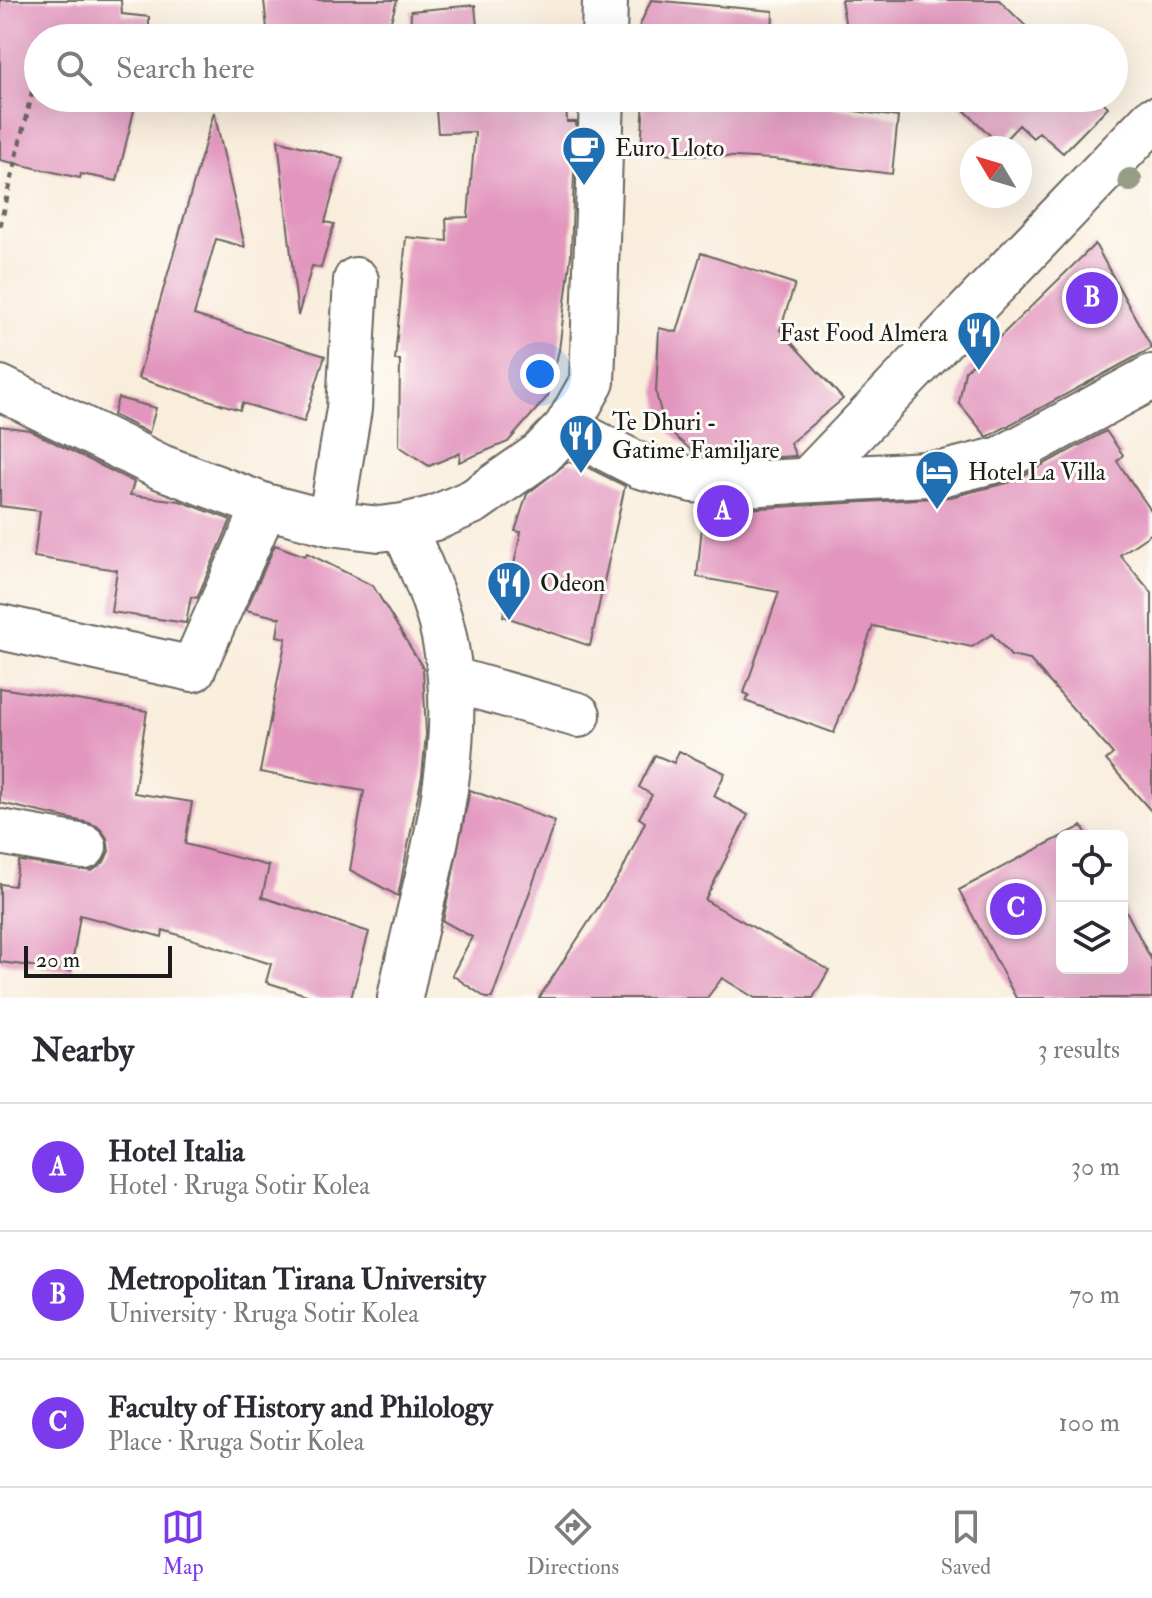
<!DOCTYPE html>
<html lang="en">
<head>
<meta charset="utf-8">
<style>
	body { margin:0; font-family:"IM FELL Double Pica",serif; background:#f7f7f7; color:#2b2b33 }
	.controls { position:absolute; right:24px; bottom:24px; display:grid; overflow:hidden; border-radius:12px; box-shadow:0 8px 32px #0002 }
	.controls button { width:72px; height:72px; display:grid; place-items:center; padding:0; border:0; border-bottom:2px solid #e1e1e2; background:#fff; color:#2b2b33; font:40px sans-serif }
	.compass { position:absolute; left:960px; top:136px; width:72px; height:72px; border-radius:50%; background:#fff; box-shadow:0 8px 32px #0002; rotate:308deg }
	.scale { position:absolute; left:24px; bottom:20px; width:148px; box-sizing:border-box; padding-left:8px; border:4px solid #1c1c1c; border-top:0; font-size:22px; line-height:28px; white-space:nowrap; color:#1c1c1c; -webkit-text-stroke:6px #fdfcf7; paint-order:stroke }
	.you { position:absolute; left:540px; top:374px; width:28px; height:28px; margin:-20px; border:6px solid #fff; border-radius:50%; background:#1a73e8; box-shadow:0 0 0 12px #1a73e833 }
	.badge { display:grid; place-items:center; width:52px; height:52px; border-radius:50%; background:#7c3aed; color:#fff; font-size:26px; font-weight:700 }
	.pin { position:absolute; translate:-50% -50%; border:4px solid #fff; box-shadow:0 2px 8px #0006 }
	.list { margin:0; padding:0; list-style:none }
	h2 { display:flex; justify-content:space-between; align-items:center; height:104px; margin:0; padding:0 32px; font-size:34px }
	h2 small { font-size:26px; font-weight:400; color:#7c7c81 }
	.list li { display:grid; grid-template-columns:52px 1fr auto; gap:24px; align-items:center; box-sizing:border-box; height:128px; padding:0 32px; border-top:2px solid #e1e1e2 }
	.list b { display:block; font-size:30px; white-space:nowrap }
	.list p { margin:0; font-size:26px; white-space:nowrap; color:#7c7c81 }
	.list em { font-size:26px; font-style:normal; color:#7c7c81 }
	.icon { flex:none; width:44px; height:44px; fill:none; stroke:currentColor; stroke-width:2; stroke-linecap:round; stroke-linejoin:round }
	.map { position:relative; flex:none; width:1152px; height:998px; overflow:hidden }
	.search { position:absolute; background:#fff; box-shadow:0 8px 32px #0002; left:24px; right:24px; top:24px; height:88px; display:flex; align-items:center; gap:20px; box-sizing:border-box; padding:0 28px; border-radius:44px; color:#7c7c81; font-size:30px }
	.sheet { height:488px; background:#fff }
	nav { display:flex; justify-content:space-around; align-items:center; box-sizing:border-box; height:112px; border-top:2px solid #e1e1e2; background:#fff; font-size:22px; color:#7c7c81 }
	nav a { display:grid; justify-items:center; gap:4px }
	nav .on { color:#7c3aed }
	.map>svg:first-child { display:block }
	.building { fill:#e296be }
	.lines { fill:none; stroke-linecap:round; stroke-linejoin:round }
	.minor-casing { stroke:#69655f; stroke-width:48 }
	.path { stroke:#69655f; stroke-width:5; stroke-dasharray:6 6; stroke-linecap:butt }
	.minor { stroke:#fff; stroke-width:44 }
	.tree { fill:#959d87 }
	.labels { text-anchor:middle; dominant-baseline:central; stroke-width:6; stroke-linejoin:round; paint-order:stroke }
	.poi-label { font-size:24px; fill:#1c1c1c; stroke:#fdfcf7; text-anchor:start }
</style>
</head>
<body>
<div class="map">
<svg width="1152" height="998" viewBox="0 0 1152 998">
	<rect width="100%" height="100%" fill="#fdfcf7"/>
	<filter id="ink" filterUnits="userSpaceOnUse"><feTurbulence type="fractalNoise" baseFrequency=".0125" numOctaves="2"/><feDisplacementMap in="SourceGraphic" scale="16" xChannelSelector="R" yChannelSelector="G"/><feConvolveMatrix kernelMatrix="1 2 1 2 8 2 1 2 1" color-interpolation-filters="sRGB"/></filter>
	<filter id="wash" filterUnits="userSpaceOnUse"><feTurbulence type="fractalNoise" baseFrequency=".006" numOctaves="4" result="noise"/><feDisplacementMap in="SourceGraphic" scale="32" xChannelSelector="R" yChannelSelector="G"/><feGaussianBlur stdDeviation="1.8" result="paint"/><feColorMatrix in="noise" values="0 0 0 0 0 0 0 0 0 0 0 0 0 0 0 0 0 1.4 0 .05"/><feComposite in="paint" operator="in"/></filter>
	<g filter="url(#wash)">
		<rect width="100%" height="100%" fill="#f9eddc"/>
		<g id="blocks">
			<path class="building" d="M 0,0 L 121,0 L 122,14 L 149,17 L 149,28 L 194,28 L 197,38 L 38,38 L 38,98 L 137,98 L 117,181 L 81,174 L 80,178 L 0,160 Z
				M 264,0 L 397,0 L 386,38 L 268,38 Z
				M 651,0 L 773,11 L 772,38 L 634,38 Z
				M 841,0 L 999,0 L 1038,38 L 848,38 Z
				M 475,5 L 478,38 L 410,38 L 411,11 Z
				M 435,98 L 566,98 L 567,122 L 576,122 L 571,255 L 559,350 L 548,396 L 508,442 L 459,462 L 460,453 L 429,466 L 399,446 L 400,360 L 395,360 L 406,237 L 447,241 L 446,218 L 468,217 L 475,132 L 438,133 Z
				M 644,98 L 778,100 L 898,117 L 892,174 L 773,159 L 641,152 Z
				M 952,98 L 1099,98 L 1108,107 L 1063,153 L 1039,132 L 1033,138 L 1019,125 L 1000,145 Z
				M 214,112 L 245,247 L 216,239 L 194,315 L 325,356 L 304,422 L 242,403 L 240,410 L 138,378 Z
				M 278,140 L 343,158 L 325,222 L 334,224 L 321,268 L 312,266 L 298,316 Z
				M 1095,244 L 1152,348 L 987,437 L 959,403 L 965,371 Z
				M 701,253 L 795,284 L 780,330 L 843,399 L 790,443 L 796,456 L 743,459 L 697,455 L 665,428 L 656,393 L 659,328 L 677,332 Z
				M 118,398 L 156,408 L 149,433 L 113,415 Z
				M 0,426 L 29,430 L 134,482 L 130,495 L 180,501 L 231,520 L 197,598 L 191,597 L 186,623 L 111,612 L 117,570 L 34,557 L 40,511 L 0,506 Z
				M 1106,431 L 1123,455 L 1117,461 L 1152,512 L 1152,533 L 1120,555 L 1152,593 L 1152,812 L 1106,760 L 1113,754 L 1030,660 L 1011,656 L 992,634 L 972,647 L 873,626 L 834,733 L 745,701 L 749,695 L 744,693 L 779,592 L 697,577 L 704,506 L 744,509 L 951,497 L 1023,479 L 1020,477 Z
				M 568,462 L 583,465 L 625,486 L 590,646 L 503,616 L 521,532 L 515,531 L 527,494 Z
				M 275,545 L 305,556 L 307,553 L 373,586 L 423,668 L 426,734 L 422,776 L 398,896 L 350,870 L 364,791 L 260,772 L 286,638 L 277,636 L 280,618 L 246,610 Z
				M 0,688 L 147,711 L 134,793 L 192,802 L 185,844 L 269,866 L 262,897 L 369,932 L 351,998 L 316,998 L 266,982 L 271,964 L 163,930 L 162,937 L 80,915 L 71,971 L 0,962 L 0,884 L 14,886 L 19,861 L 92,871 L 104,862 L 109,851 L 107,838 L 99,827 L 89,823 L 0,803 Z
				M 679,751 L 725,773 L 714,796 L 748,815 L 705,900 L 829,970 L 813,998 L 755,998 L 722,978 L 707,998 L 539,998 L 622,871 L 645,822 L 639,818 L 652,795 L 639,787 L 655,755 L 674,763 Z
				M 470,790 L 555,821 L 492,998 L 486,998 L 452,975 L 472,937 L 443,921 Z
				M 1082,826 L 1088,836 L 1062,836 L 1062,968 L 1122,968 L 1122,903 L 1152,961 L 1152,998 L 1016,998 L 959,890 L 1035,850 Z"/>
		</g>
	</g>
	<g filter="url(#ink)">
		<use href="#blocks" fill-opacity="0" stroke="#69655f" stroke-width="2"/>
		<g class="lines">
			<g class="minor-casing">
				<path id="minor" d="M 604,38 L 605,0
					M 0,388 L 161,467 L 265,506 L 330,523 L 379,529 L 403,526 L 435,518 L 474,501 L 541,454 L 566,428 L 592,382 L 602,98
					M 566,428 L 640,466 L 693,480 L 743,484 L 945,473 L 1001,459 L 1152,377
					M 809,479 L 1152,120
					M 330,523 L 349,409 L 356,280
					M 0,627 L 193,669 L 265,506
					M 450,679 L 578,715
					M 0,832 L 84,847
					M 400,998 C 422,885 467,763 446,647 C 439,604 420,565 403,526"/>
			</g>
			<path class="path" d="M 0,226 L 38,68"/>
			<use href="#minor" class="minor"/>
		</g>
		<circle class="tree" cx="1130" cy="180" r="12"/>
	</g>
	<defs>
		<g id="cafe-pin" transform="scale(2.3)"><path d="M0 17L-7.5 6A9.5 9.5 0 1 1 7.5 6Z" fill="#1f6fb2" stroke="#fdfcf7"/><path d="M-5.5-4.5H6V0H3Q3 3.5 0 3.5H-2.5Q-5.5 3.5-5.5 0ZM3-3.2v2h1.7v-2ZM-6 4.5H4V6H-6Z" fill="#fff"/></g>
		<g id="restaurant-pin" transform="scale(2.3)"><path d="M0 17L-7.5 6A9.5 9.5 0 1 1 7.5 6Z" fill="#1f6fb2" stroke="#fdfcf7"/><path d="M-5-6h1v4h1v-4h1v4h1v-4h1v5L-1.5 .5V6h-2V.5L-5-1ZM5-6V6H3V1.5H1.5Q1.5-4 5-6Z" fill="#fff"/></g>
		<g id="hotel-pin" transform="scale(2.3)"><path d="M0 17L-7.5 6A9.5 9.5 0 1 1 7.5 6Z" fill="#1f6fb2" stroke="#fdfcf7"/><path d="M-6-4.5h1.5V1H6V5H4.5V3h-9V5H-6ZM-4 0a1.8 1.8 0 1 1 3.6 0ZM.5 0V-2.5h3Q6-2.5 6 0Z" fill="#fff"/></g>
	</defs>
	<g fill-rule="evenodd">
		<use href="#cafe-pin" x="584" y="148"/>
		<use href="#restaurant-pin" x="979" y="333"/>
		<use href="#restaurant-pin" x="581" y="436"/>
		<use href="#hotel-pin" x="937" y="472"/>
		<use href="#restaurant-pin" x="509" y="583"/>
	</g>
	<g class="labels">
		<g class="poi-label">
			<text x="615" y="148">Euro Lloto</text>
			<text x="948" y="333" text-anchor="end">Fast Food Almera</text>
			<text x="612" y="422">Te Dhuri -<tspan x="612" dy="28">Gatime Familjare</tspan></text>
			<text x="968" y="472">Hotel La Villa</text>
			<text x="540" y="583">Odeon</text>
		</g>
	</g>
</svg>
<div class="controls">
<button><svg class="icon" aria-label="locate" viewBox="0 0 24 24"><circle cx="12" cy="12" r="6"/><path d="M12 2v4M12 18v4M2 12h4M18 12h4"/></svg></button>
<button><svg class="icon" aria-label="layers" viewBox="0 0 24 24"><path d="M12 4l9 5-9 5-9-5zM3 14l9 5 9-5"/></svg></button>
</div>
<svg class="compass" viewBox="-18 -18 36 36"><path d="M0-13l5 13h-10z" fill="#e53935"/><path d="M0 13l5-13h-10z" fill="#7c7c81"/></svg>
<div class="scale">20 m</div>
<div class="you"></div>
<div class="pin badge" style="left:723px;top:511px">A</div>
<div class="pin badge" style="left:1092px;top:298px">B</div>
<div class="pin badge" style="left:1016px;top:909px">C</div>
<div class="search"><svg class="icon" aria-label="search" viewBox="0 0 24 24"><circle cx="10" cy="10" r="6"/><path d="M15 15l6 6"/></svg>Search here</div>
</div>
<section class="sheet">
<h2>Nearby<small>3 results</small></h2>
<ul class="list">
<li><span class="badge">A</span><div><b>Hotel Italia</b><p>Hotel · Rruga Sotir Kolea</p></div><em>30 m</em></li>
<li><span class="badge">B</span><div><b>Metropolitan Tirana University</b><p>University · Rruga Sotir Kolea</p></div><em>70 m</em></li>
<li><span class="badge">C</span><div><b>Faculty of History and Philology</b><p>Place · Rruga Sotir Kolea</p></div><em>100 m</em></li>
</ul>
</section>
<nav>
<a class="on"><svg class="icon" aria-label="map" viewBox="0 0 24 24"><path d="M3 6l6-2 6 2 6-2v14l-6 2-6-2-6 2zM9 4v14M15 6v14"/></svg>Map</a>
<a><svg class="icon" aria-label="directions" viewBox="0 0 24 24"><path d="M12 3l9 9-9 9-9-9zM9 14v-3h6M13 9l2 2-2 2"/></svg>Directions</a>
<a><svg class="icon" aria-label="saved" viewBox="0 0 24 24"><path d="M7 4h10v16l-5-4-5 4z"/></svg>Saved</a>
</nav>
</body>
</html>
